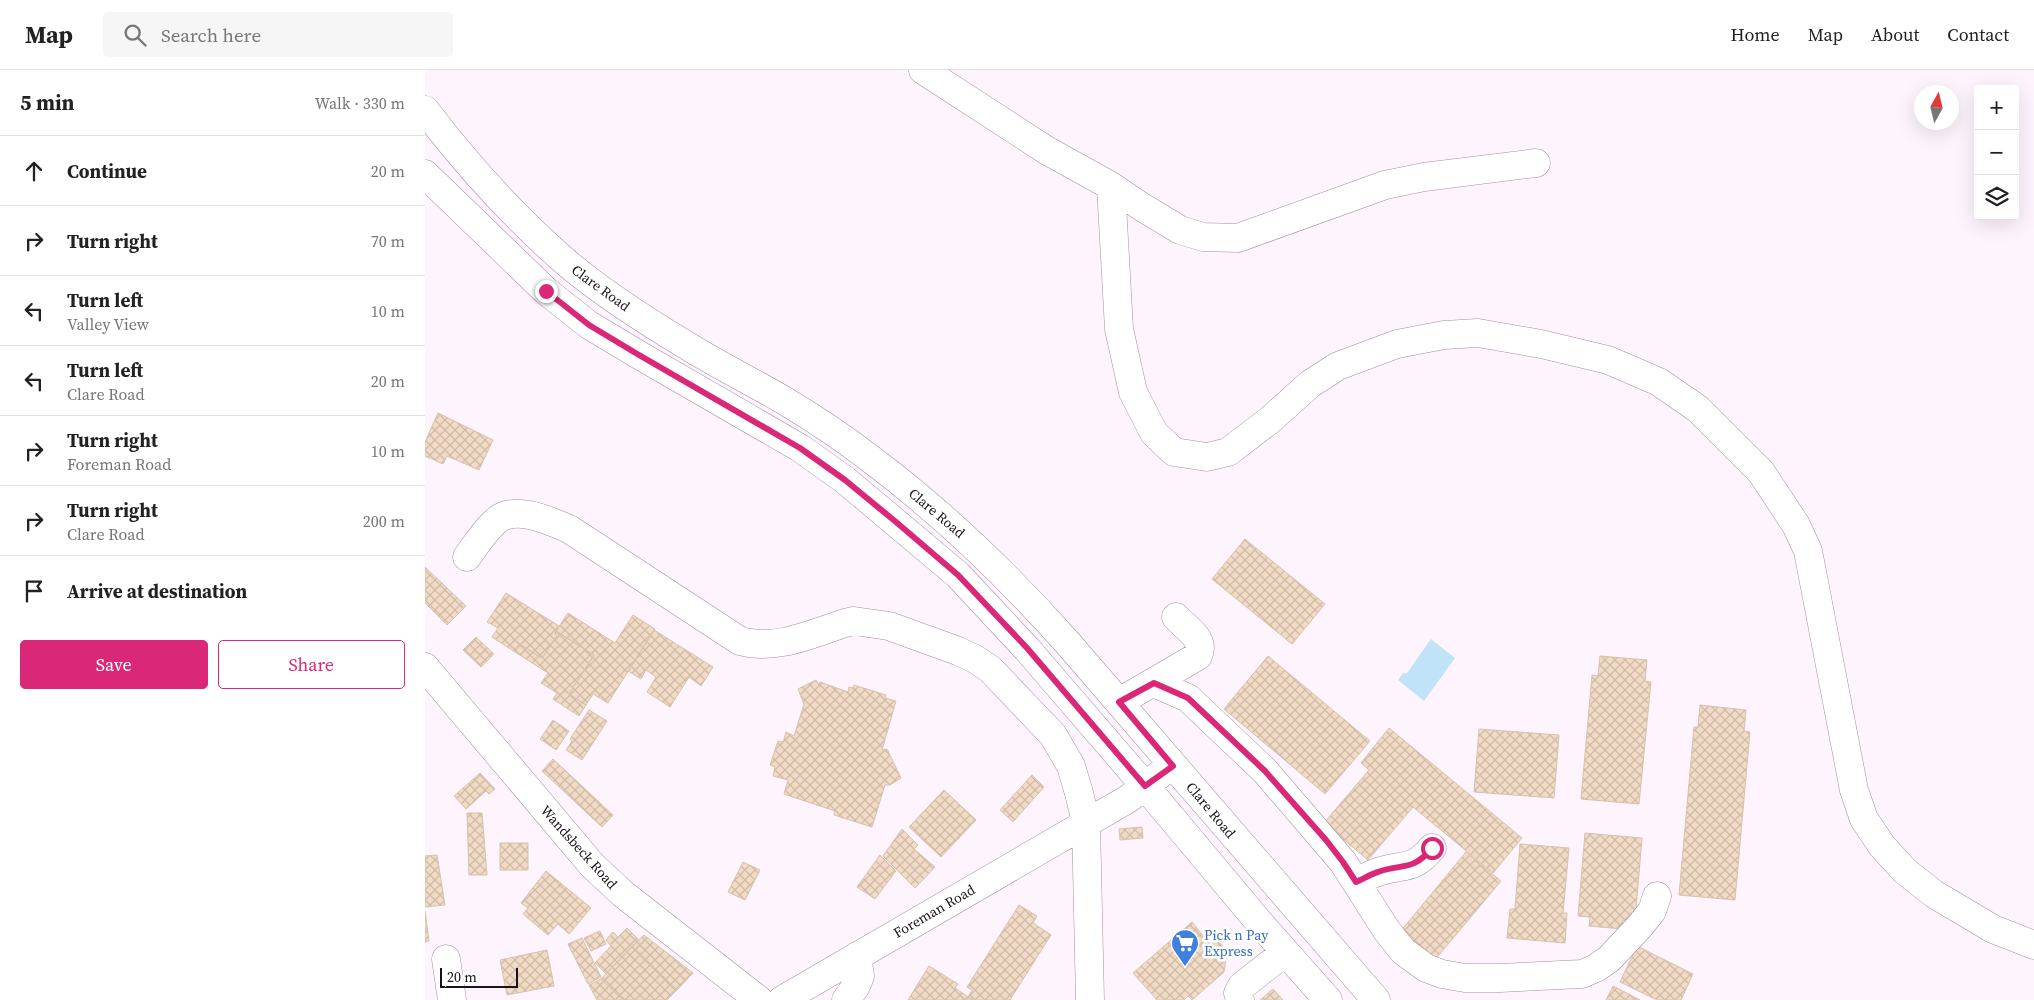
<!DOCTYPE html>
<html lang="en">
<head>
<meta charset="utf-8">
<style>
	body { margin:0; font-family:"Source Serif 4",serif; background:#f6f6f6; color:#222 }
	.controls { position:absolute; right:15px; top:15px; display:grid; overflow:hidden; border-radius:5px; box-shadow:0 5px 20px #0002 }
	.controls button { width:45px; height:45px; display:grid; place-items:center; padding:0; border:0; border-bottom:1px solid #e0e0e0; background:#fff; color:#222; font:25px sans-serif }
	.compass { position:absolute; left:1489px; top:15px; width:45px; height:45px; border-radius:50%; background:#fff; box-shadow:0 5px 20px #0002; rotate:8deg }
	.scale { position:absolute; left:15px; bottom:12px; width:78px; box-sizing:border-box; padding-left:5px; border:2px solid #1a121a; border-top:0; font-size:14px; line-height:18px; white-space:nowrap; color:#1a121a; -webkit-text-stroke:4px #fff; paint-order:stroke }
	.stop { position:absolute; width:15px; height:15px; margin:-11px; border:4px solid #db2777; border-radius:50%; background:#fff }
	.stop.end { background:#db2777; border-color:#fff; box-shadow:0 1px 5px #0008 }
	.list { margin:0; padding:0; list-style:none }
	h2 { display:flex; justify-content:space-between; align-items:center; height:65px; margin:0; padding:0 20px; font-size:21px }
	h2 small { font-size:16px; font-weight:400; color:#767676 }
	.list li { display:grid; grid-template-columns:32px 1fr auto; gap:15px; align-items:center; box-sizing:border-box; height:70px; padding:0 20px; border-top:1px solid #e0e0e0 }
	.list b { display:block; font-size:19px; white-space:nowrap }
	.list p { margin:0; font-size:16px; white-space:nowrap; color:#767676 }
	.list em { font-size:16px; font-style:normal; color:#767676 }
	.actions { display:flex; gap:10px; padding:15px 20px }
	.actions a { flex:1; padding:11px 0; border:1px solid #db2777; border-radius:5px; text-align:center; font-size:18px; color:#db2777 }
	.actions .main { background:#db2777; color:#fff }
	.icon { flex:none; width:28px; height:28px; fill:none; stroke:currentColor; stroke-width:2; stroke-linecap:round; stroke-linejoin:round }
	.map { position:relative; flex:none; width:1609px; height:930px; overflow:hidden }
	header { display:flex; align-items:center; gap:30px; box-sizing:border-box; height:70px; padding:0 25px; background:#fff; border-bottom:1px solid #e0e0e0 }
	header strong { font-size:24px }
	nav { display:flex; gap:28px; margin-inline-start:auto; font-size:18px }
	.search { width:350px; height:45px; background:#f6f6f6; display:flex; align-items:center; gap:12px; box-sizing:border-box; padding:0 18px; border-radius:5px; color:#767676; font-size:19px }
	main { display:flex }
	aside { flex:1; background:#fff }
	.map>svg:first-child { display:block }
	.water { fill:#c1e3f8 }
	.building { fill:url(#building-cross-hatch); stroke:#d8c2ac }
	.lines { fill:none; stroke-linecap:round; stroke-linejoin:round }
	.minor-casing { stroke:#a48ea3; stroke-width:29 }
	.minor { stroke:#fff; stroke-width:28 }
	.route { stroke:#db2777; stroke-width:6 }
	.labels { text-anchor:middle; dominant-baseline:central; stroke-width:5; stroke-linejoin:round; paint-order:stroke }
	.street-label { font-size:14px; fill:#1a121a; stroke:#fff }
	.shop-label { font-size:14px; fill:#366cbe; stroke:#fff; text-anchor:start }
</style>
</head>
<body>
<header>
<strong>Map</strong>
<div class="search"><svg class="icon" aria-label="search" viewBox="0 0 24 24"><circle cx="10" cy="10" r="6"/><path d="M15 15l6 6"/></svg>Search here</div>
<nav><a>Home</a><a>Map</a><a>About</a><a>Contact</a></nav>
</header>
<main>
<aside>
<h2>5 min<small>Walk · 330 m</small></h2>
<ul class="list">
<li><svg class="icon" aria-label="ahead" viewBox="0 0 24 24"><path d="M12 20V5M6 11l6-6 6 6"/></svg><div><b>Continue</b></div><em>20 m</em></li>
<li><svg class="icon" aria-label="right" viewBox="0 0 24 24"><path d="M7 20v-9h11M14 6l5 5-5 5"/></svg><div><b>Turn right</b></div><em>70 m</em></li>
<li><svg class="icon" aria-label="left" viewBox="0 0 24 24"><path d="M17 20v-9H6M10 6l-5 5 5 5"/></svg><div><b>Turn left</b><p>Valley View</p></div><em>10 m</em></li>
<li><svg class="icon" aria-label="left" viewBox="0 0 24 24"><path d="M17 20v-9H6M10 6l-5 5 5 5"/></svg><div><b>Turn left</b><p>Clare Road</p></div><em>20 m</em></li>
<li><svg class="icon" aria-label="right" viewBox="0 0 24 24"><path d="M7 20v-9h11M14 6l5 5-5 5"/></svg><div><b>Turn right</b><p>Foreman Road</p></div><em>10 m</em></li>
<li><svg class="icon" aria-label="right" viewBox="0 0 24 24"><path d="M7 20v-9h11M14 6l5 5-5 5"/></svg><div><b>Turn right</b><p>Clare Road</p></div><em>200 m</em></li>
<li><svg class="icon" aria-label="arrive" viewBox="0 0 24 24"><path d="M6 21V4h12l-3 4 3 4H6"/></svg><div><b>Arrive at destination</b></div></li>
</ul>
<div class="actions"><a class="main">Save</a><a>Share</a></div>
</aside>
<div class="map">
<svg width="1609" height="930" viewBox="0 0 1609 930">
	<defs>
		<pattern id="building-cross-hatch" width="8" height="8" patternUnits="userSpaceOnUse" patternTransform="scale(1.25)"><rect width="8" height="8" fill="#f2dbc5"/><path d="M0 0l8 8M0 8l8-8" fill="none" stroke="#cfbba9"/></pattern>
	</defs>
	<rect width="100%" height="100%" fill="#fef4fd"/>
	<path class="water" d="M 1006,569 L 1030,588 L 999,631 L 973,610 L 978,603 L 982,603 Z"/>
	<path class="building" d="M 13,343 L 68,370 L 54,400 L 22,386 L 18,394 L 0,386 L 0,372 Z
		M 820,469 L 900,534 L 867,574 L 787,509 Z
		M 0,497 L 41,536 L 22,555 L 0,533 Z
		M 81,523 L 134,556 L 130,564 L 132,566 L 117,588 L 94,574 L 90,582 L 67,567 L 73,558 L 62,552 Z
		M 143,543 L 190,573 L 208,545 L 230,559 L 183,633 L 168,624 L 161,635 L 144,624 L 169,585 L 131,561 Z
		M 229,560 L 288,597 L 276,616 L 264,607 L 245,637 L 222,622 L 231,607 L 221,600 L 216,609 L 203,601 Z
		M 131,561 L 169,585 L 144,624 L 161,635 L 154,646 L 128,629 L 132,623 L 116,613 L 123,603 L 90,582 L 94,574 L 117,588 L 132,566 L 130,564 Z
		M 51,567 L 69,584 L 56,597 L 38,580 Z
		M 843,586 L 945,671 L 900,724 L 799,639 Z
		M 1175,586 L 1222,590 L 1220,611 L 1226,612 L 1214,734 L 1156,729 L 1167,605 L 1173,606 Z
		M 391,610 L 394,615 L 395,612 L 423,622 L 424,617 L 428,618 L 429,615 L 461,625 L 460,628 L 471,631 L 457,680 L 462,679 L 476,708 L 465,715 L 460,715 L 447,757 L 409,745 L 410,741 L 359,724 L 363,710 L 348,706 L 350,697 L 345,695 L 353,671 L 358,672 L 361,662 L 369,666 L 379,634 L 373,619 Z
		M 1275,635 L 1321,640 L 1319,661 L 1325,662 L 1310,830 L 1254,825 L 1269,657 L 1273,657 Z
		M 164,640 L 182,651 L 157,690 L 141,680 L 147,671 L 145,669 Z
		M 128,650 L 144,661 L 131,680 L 115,669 Z
		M 964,658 L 1097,768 L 1068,803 L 988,737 L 943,790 L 899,753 L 944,700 L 936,693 Z
		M 1054,659 L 1134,665 L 1129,728 L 1049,722 Z
		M 128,689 L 188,745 L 177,757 L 117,701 Z
		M 55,703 L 70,719 L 64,724 L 61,721 L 41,739 L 29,726 Z
		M 607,705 L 619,717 L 588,752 L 575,740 Z
		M 519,720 L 551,750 L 516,787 L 484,757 Z
		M 42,743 L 57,743 L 62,805 L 44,805 Z
		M 717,757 L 718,768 L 695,770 L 694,759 Z
		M 477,759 L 493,775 L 489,779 L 510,797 L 490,818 L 458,786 Z
		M 1160,763 L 1217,768 L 1210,851 L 1198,850 L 1197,859 L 1164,856 L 1165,847 L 1153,846 Z
		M 75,773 L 103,773 L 103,800 L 75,800 Z
		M 1095,774 L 1144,778 L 1138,843 L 1142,843 L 1140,873 L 1082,868 L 1085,839 L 1090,839 Z
		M 1041,782 L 1076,811 L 1009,891 L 975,862 Z
		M 12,785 L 20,835 L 0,837 L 0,786 Z
		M 455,785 L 471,801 L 450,829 L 432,817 Z
		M 318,792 L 335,800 L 320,830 L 303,822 Z
		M 121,801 L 166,838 L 144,864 L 133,854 L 123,865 L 98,844 L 103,838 L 96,833 Z
		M 594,835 L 612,846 L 608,853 L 626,865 L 585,930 L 549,930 L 543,927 L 547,920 L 542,917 Z
		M 0,841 L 4,871 L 0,872 Z
		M 767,852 L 786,875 L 792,870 L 802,881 L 799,902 L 767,930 L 763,926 L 759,930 L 732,930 L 708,903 Z
		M 202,858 L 214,870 L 181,904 L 170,893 L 186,876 L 181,870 L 188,862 L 193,867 Z
		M 175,861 L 181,874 L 166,881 L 159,868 Z
		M 219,865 L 268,903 L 252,920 L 207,876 Z
		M 157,868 L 176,907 L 163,914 L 143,874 Z
		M 207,876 L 252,920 L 242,930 L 198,930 L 176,909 Z
		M 1212,876 L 1268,904 L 1256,930 L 1232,930 L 1195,912 Z
		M 122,880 L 129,916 L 82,925 L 75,890 Z
		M 504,896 L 533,914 L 530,918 L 548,930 L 483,930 Z
		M 176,909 L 198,930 L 172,930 L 164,915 Z
		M 1188,916 L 1215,930 L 1181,930 Z
		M 848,919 L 858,930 L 835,930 Z"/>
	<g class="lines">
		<g class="minor-casing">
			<path id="minor" d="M 498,0 L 621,80 L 686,116 L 717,137 L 755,160 L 778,167 L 813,168 L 960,115 L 999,107 L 1111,93
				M 0,40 C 42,95 90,148 143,194 C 179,224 221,251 261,275 C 293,295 328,312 360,331 C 390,349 420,369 447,390 C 519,444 581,504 641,571 L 951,930
				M 0,104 L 121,221 L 164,255 L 214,285 L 375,378 L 420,410 L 533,505 L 602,579 L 720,716 L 833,851 L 903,930
				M 686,116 L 694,259 L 708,322 L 729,363 L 749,382 L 782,387 L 803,382 L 845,350 L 885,314 L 913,296 L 972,274 L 1019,265 L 1053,263 L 1116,274 L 1183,290 L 1234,312 L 1273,339 L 1336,402 L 1371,455 L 1383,481 L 1429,720 L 1439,749 L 1457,776 L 1480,801 L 1509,824 L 1568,859 L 1609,875
				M 42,487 C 51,475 60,460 71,451 C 89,434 125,451 144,459 L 315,571 C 351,581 386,564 420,553 L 429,551 L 464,556 L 533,581 L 550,589 L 565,599 L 628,665 L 646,696 L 654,723 L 661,752 L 665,930
				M 0,597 L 167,795 L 198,824 L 334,930
				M 729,613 L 763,628 L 840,701 L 918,792 L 962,861 L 978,881 L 1001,898 L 1017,904 L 1040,908 L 1075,908 L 1157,904 L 1171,898 L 1184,889 L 1214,857 L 1227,841 L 1232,826
				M 694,632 L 773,586 C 781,569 762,559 751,547
				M 931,812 C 938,809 946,804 953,802 C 978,793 987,802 1007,778
				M 21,889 L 27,930
				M 357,930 L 703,729 L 734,705
				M 421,930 L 431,916 L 435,906 L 432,886
				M 815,930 L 813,923 L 817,916 L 860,882"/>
		</g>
		<use href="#minor" class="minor"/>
	</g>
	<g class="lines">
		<path class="route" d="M 121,221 L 164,255 L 214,285 L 375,378 L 420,410 L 471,452 L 533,505 L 602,578 L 720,716 L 748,696 L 694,632 L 729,613 L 763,628 L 840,701 L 901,770 L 918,792 L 931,812 C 938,809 946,804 953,802 C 978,793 987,802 1007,778"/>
	</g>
	<defs>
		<g id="supermarket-pin" transform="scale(1.4375)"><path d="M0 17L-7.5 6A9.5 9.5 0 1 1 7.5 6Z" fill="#3f7fe0" stroke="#fff"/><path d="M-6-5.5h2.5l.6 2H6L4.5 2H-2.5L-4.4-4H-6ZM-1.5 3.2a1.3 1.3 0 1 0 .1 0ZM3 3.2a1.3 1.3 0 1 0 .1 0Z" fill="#fff"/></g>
	</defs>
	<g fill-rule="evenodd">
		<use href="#supermarket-pin" x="760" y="873"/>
	</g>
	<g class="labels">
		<g class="street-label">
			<text transform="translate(176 218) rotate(36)">Clare Road</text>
			<text transform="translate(512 443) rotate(40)">Clare Road</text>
			<text transform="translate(786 740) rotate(50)">Clare Road</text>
			<text transform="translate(154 777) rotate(48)">Wandsbeck Road</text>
			<text transform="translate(509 841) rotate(-30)">Foreman Road</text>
		</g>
		<g class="shop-label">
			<text x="779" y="865">Pick n Pay<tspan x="779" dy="16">Express</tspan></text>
		</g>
	</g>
</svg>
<div class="controls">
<button>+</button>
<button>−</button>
<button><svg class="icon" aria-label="layers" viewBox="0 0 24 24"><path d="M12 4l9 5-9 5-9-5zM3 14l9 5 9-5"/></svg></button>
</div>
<svg class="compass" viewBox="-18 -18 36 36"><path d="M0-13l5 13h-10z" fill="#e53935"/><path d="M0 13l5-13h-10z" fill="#767676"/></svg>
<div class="scale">20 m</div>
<div class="stop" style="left:1007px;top:778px"></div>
<div class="stop end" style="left:121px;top:221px"></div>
</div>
</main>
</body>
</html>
